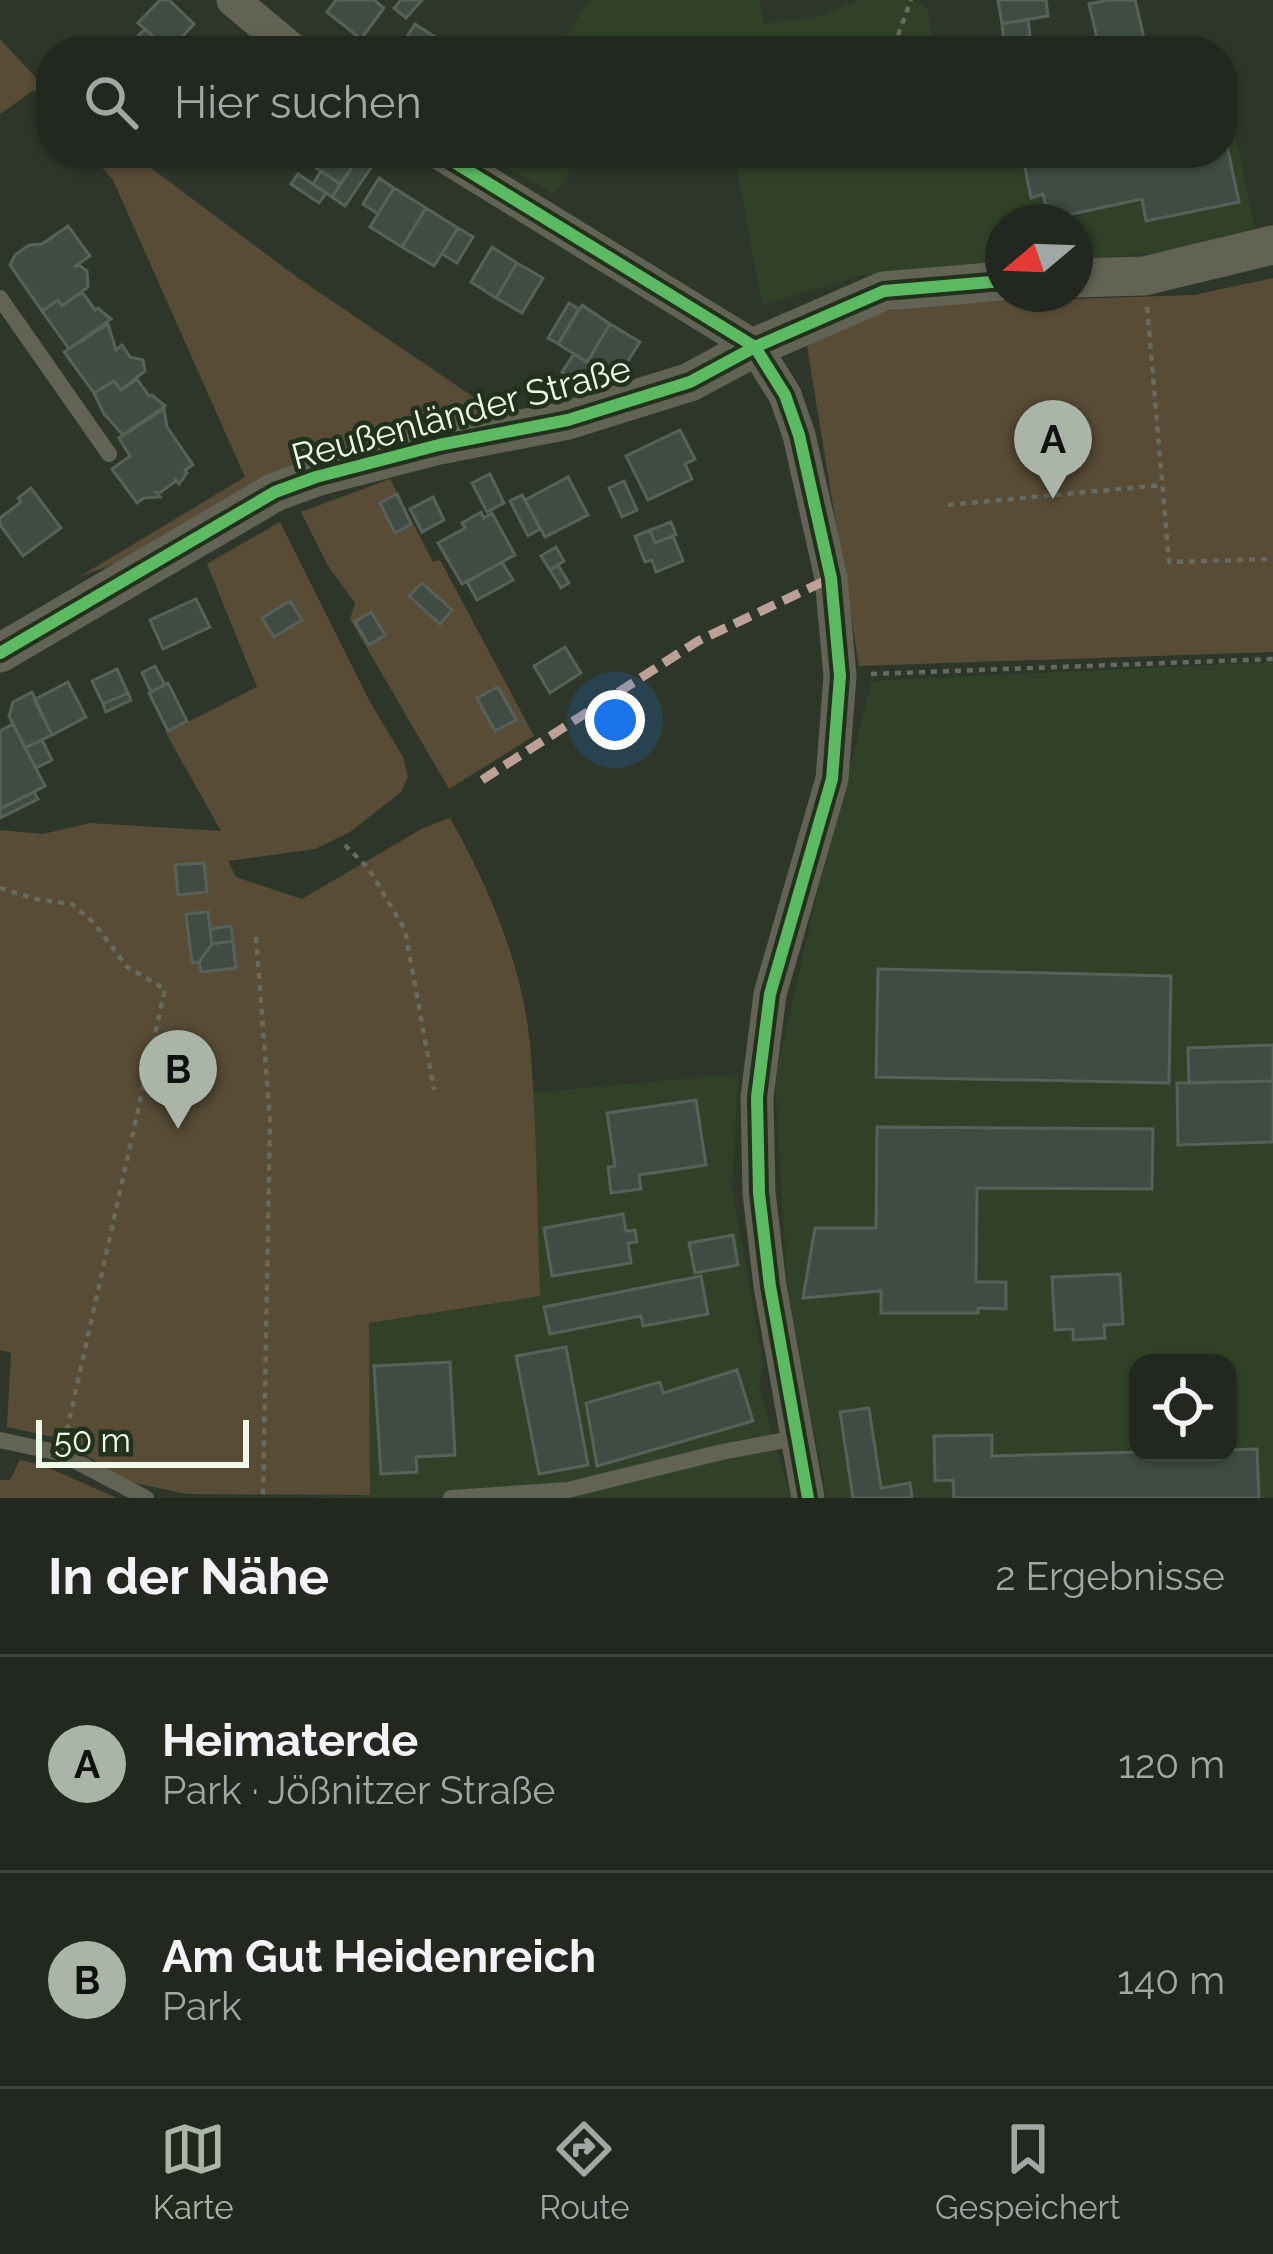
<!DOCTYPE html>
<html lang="de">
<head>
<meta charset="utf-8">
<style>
	body { margin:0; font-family:Raleway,sans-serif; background:#2e342d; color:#f1f3f6 }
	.controls { position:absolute; right:36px; bottom:36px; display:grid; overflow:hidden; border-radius:24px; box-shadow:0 3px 9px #0004 }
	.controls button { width:108px; height:108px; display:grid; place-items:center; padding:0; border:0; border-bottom:3px solid #3f443e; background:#222820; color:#f1f3f6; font:60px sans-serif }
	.compass { position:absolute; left:985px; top:204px; width:108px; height:108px; border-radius:50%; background:#222820; box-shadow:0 3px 9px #0004; rotate:251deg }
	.scale { position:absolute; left:36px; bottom:30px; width:213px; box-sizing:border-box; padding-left:12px; border:6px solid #eff9ea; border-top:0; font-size:33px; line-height:42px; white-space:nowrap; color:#eff9ea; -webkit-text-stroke:9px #22311b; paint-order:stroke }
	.you { position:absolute; left:615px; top:720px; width:42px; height:42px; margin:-30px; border:9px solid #fff; border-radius:50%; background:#1a73e8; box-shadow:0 0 0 18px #1a73e833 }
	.badge { display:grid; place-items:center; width:78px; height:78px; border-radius:50%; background:#abb5a7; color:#111; font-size:39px; font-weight:700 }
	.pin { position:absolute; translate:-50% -99px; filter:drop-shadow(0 3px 6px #0008) }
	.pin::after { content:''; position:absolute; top:63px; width:42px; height:36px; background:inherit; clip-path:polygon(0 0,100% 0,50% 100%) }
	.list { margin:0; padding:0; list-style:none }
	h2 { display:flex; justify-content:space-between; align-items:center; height:156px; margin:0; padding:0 48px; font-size:51px }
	h2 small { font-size:39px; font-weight:400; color:#a2a6a5 }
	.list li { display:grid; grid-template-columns:78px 1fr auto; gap:36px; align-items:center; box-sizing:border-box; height:216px; padding:0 48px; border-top:3px solid #3f443e }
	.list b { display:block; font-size:45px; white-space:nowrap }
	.list p { margin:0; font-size:39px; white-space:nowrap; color:#a2a6a5 }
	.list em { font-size:39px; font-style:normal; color:#a2a6a5 }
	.icon { flex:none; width:66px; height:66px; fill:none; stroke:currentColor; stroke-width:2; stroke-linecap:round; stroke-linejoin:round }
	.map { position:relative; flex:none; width:1273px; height:1498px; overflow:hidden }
	.search { position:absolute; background:#222820; box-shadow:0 3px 9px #0004; left:36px; right:36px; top:36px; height:132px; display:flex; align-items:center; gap:30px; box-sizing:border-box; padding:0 42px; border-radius:48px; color:#a2a6a5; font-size:45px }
	.sheet { height:588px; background:#222820 }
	nav { display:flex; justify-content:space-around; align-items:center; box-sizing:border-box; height:168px; border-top:3px solid #3f443e; background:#222820; font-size:33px; color:#a2a6a5 }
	nav a { display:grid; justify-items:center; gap:6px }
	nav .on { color:#abb5a7 }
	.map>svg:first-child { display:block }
	.built { fill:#314127; fill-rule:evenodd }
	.green { fill:#584c37 }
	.building { fill:#404c43; stroke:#576159; stroke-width:3 }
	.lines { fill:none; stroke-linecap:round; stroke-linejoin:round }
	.path { stroke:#676a5f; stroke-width:4.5; stroke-dasharray:6 6; stroke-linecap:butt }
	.service { stroke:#626255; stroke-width:16 }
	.minor { stroke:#626255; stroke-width:33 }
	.tertiary { stroke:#626255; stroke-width:39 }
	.quiet { stroke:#bda197; stroke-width:9; stroke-dasharray:18 9; stroke-linecap:butt }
	.cycleway-casing { stroke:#22311b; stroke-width:20 }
	.cycleway { stroke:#5cba63; stroke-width:12 }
	.labels { text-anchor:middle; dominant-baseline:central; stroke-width:9; stroke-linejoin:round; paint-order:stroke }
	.street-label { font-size:36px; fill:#eff9ea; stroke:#22311b }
</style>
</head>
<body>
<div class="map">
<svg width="1273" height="1498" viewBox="0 0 1273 1498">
	<rect width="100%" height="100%" fill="#2e362a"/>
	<path class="built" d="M 589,0 L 759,0 L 764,24 L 820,16 L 860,0 L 913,0 L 927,9 L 935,51 L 557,51 Z
		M 1222,70 L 1255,230 L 1193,250 L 1075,260 L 1075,222 L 1003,222 L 1003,265 L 863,275 L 762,305 L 734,153 L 1222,153 Z
		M 495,153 L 581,153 L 554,194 L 491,159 Z
		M 1273,662 L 1273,1498 L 827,1498 L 788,1297 L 775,1078 L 818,891 L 872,681 ZM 1138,1363 L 1228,1363 L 1228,1453 L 1138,1453 Z
		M 738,1074 L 732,1186 L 763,1363 L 759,1388 L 791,1498 L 297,1498 L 370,1495 L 369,1323 L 540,1295 L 531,1093 Z"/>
	<path class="green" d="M 0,39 L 51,94 L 51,109 L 34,90 L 0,114 Z
		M 89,153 L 131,153 L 301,280 L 503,417 L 79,577 L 245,477 L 113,180 Z
		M 1273,278 L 1273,652 L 859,666 L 807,346 L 839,323 L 918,304 L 1194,295 Z
		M 390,479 L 433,562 L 440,560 L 534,736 L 449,789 L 350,619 L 355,603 L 328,566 L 301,512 Z
		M 280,522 L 370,702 L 403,757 L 408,777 L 401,792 L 350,832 L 315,849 L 228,861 L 236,877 L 302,899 L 423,828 L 450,818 C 489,887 522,964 530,1044 C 537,1127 537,1212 540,1296 L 369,1323 L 370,1495 L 187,1494 L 125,1481 L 62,1439 L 7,1427 L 11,1353 L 0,1350 L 0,830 L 43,834 L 90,823 L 221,831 L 166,733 L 257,687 L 207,564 Z
		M 20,1460 L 42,1465 L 117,1498 L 0,1498 L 0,1480 L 10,1480 Z"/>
	<path class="building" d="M 160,0 L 169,0 L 194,24 L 169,51 L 138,23 Z
		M 336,0 L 374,0 L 384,8 L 361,39 L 327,12 Z
		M 401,0 L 422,0 L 406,18 L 394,8 Z
		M 998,0 L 1046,0 L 1048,16 L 1002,24 Z
		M 1108,0 L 1135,0 L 1145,42 L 1100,51 L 1089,4 Z
		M 1028,19 L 1030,36 L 1004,41 L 1002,24 Z
		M 415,24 L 452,48 L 450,51 L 398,51 Z
		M 145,29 L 168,50 L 167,51 L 148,51 L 135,39 Z
		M 1222,122 L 1239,202 L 1146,221 L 1142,199 L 1049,219 L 1043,194 L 1031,198 L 1022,153 L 1222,153 Z
		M 312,153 L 362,153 L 340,184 L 306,161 Z
		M 362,153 L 375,162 L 345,206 L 332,197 Z
		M 321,171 L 340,184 L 332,197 L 313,184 Z
		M 298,174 L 326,193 L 319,203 L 291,184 Z
		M 379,178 L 394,188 L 378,214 L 363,204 Z
		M 394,188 L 426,208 L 402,247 L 370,227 Z
		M 426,208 L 458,228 L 434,266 L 402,247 Z
		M 68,226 L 90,256 L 74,267 L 79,265 L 87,271 L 88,287 L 62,306 L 58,300 L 42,311 L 10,265 L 15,255 L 29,245 L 42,244 Z
		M 458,228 L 473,237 L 457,263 L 442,254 Z
		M 492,247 L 517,263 L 496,298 L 471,282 Z
		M 517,263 L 543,278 L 522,313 L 496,298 Z
		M 82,292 L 95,310 L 98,308 L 111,319 L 69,349 L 42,311 L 58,300 L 62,306 Z
		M 569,303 L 579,309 L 558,344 L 548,338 Z
		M 582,305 L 610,324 L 587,362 L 558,344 Z
		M 108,324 L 116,350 L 122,345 L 130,357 L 143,360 L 145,371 L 121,390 L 114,381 L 94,393 L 64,352 Z
		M 610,324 L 640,342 L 619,375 L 603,365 L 600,371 L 587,362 Z
		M 574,354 L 600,371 L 589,389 L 562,372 Z
		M 137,379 L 149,396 L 152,395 L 165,406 L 123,435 L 104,414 L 94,393 L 114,381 L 121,390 Z
		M 164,409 L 167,427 L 193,465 L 185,470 L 187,473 L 179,484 L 174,478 L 176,481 L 158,494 L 155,491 L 160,497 L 144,498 L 137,503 L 112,469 L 130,456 L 119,438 Z
		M 680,430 L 695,459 L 685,464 L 692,479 L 648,500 L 626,456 Z
		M 490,474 L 504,503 L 487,512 L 472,483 Z
		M 568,477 L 588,515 L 545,537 L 525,500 Z
		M 624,481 L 637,510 L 622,517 L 609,488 Z
		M 31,488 L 61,528 L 23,556 L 0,525 L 0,518 L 21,502 L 18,498 Z
		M 397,494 L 411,524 L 395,533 L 380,503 Z
		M 522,495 L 540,529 L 528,536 L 510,501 Z
		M 433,497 L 444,520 L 422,532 L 410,509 Z
		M 481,512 L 484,518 L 492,513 L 515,555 L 462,584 L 438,543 L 465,528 L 462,523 Z
		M 671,522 L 676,535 L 655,543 L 650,530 Z
		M 650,530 L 655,543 L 673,536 L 683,561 L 656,572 L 652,560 L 645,562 L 635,536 Z
		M 556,547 L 564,561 L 550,570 L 541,556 Z
		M 502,562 L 513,580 L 477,600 L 467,582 Z
		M 558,565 L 569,583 L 561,588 L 550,570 Z
		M 422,583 L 452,610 L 440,624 L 409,596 Z
		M 196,599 L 210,627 L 163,649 L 150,620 Z
		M 290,601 L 302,620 L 274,637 L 262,618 Z
		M 371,612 L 385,635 L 369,645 L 355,622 Z
		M 565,647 L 581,673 L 550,693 L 534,666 Z
		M 155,666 L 165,685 L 151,692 L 142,673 Z
		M 117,669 L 128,693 L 103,704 L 92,681 Z
		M 68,682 L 86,717 L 52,735 L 34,700 Z
		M 168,683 L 187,721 L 168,731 L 149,693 Z
		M 498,687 L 516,720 L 495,731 L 477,698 Z
		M 32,692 L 52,735 L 25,748 L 9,716 L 13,702 Z
		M 128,693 L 131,700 L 106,712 L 103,704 Z
		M 13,724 L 45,786 L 0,809 L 0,731 Z
		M 42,740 L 52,760 L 36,768 L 25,748 Z
		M 34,792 L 38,799 L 0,818 L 0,809 Z
		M 204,863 L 207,892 L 178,895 L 175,865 Z
		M 208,912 L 212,944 L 199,962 L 192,963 L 186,914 Z
		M 231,926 L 233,941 L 212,944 L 210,929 Z
		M 233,941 L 236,968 L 201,972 L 199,962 L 212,944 Z
		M 878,969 L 1171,976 L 1169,1083 L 876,1077 Z
		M 1273,1045 L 1273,1081 L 1189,1083 L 1188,1048 Z
		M 1273,1081 L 1273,1142 L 1178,1145 L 1177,1083 Z
		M 696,1100 L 706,1165 L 639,1175 L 641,1189 L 611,1193 L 608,1167 L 615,1166 L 607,1113 Z
		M 877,1127 L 1153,1129 L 1152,1189 L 977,1188 L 976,1282 L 1006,1282 L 1006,1309 L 978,1308 L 978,1313 L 881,1313 L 881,1291 L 803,1298 L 815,1228 L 876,1228 Z
		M 623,1214 L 626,1231 L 635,1230 L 637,1242 L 628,1243 L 631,1263 L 552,1276 L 544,1228 Z
		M 733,1235 L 738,1265 L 695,1273 L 689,1243 Z
		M 1120,1274 L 1123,1324 L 1104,1325 L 1105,1338 L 1073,1340 L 1073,1329 L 1055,1330 L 1052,1277 Z
		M 701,1276 L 708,1314 L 643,1326 L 641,1316 L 550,1334 L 544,1307 Z
		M 566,1347 L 588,1465 L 539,1474 L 516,1356 Z
		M 450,1362 L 455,1455 L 416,1457 L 417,1472 L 381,1474 L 374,1366 Z
		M 737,1370 L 753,1421 L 597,1466 L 586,1403 L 660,1382 L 663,1393 Z
		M 869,1408 L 881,1488 L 910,1483 L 912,1498 L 853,1498 L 840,1412 Z
		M 992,1435 L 992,1456 L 1257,1449 L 1259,1498 L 954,1498 L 953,1480 L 935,1481 L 934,1436 Z"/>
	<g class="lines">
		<path class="path" d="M 898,35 L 911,0
			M 1147,307 L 1169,562 L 1273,559
			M 948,505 L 1162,485
			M 871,674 L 1273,659
			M 345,845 L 369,869 L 405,930 L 434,1090
			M 0,888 L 36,899 L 72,904 L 94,923 L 127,967 L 165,989 L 67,1430
			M 256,937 L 270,1120 L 263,1498"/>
		<path class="service" d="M 0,298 L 109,454
			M 0,1440 L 60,1453 L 146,1498
			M 451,1498 L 568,1490 L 722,1452 L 796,1438"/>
		<path class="minor" d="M 233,0 L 294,51
			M 439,153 L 755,347 L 785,395 L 799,435 L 831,578 L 840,676 L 832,779 L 770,994 L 757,1097 L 759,1193 L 770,1286 L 808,1498"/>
		<path class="tertiary" d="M 1075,278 L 1144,276 L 1273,245
			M 0,653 L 275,492 L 316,477 L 439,445 L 568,420 L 690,382 L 755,347 L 884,291 L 1003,281"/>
		<path class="quiet" d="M 482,780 L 698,641 L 831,578"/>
		<g class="cycleway-casing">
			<path id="cycleway" d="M 439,153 L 755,347 L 785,395 L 799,435 L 831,578 L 840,676 L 832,779 L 770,994 L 757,1097 L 759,1193 L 770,1286 L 808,1498
				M 0,653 L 275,492 L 316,477 L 439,445 L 568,420 L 690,382 L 755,347 L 884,291 L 1003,281"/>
		</g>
		<use href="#cycleway" class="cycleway"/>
	</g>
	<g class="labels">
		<g class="street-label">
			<text transform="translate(461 412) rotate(-15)">Reußenländer Straße</text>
		</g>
	</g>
</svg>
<div class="controls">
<button><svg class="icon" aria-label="locate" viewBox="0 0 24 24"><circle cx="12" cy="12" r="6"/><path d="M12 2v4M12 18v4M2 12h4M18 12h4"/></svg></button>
</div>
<svg class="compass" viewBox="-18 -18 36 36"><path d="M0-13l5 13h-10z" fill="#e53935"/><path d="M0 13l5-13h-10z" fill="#a2a6a5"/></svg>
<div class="scale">50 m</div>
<div class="you"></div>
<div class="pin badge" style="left:1053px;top:499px">A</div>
<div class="pin badge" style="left:178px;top:1129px">B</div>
<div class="search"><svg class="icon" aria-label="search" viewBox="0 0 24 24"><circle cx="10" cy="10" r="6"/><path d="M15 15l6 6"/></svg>Hier suchen</div>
</div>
<section class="sheet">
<h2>In der Nähe<small>2 Ergebnisse</small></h2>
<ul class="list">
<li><span class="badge">A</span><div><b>Heimaterde</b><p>Park · Jößnitzer Straße</p></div><em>120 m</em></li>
<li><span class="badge">B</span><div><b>Am Gut Heidenreich</b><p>Park</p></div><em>140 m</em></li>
</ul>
</section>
<nav>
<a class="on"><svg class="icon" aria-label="map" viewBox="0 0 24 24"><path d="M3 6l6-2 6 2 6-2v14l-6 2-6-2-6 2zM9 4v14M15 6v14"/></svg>Karte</a>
<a><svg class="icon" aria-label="directions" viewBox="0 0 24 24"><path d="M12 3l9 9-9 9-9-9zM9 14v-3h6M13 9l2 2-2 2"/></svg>Route</a>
<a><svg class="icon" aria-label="saved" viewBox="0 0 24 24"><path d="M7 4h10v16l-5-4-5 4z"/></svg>Gespeichert</a>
</nav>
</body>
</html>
